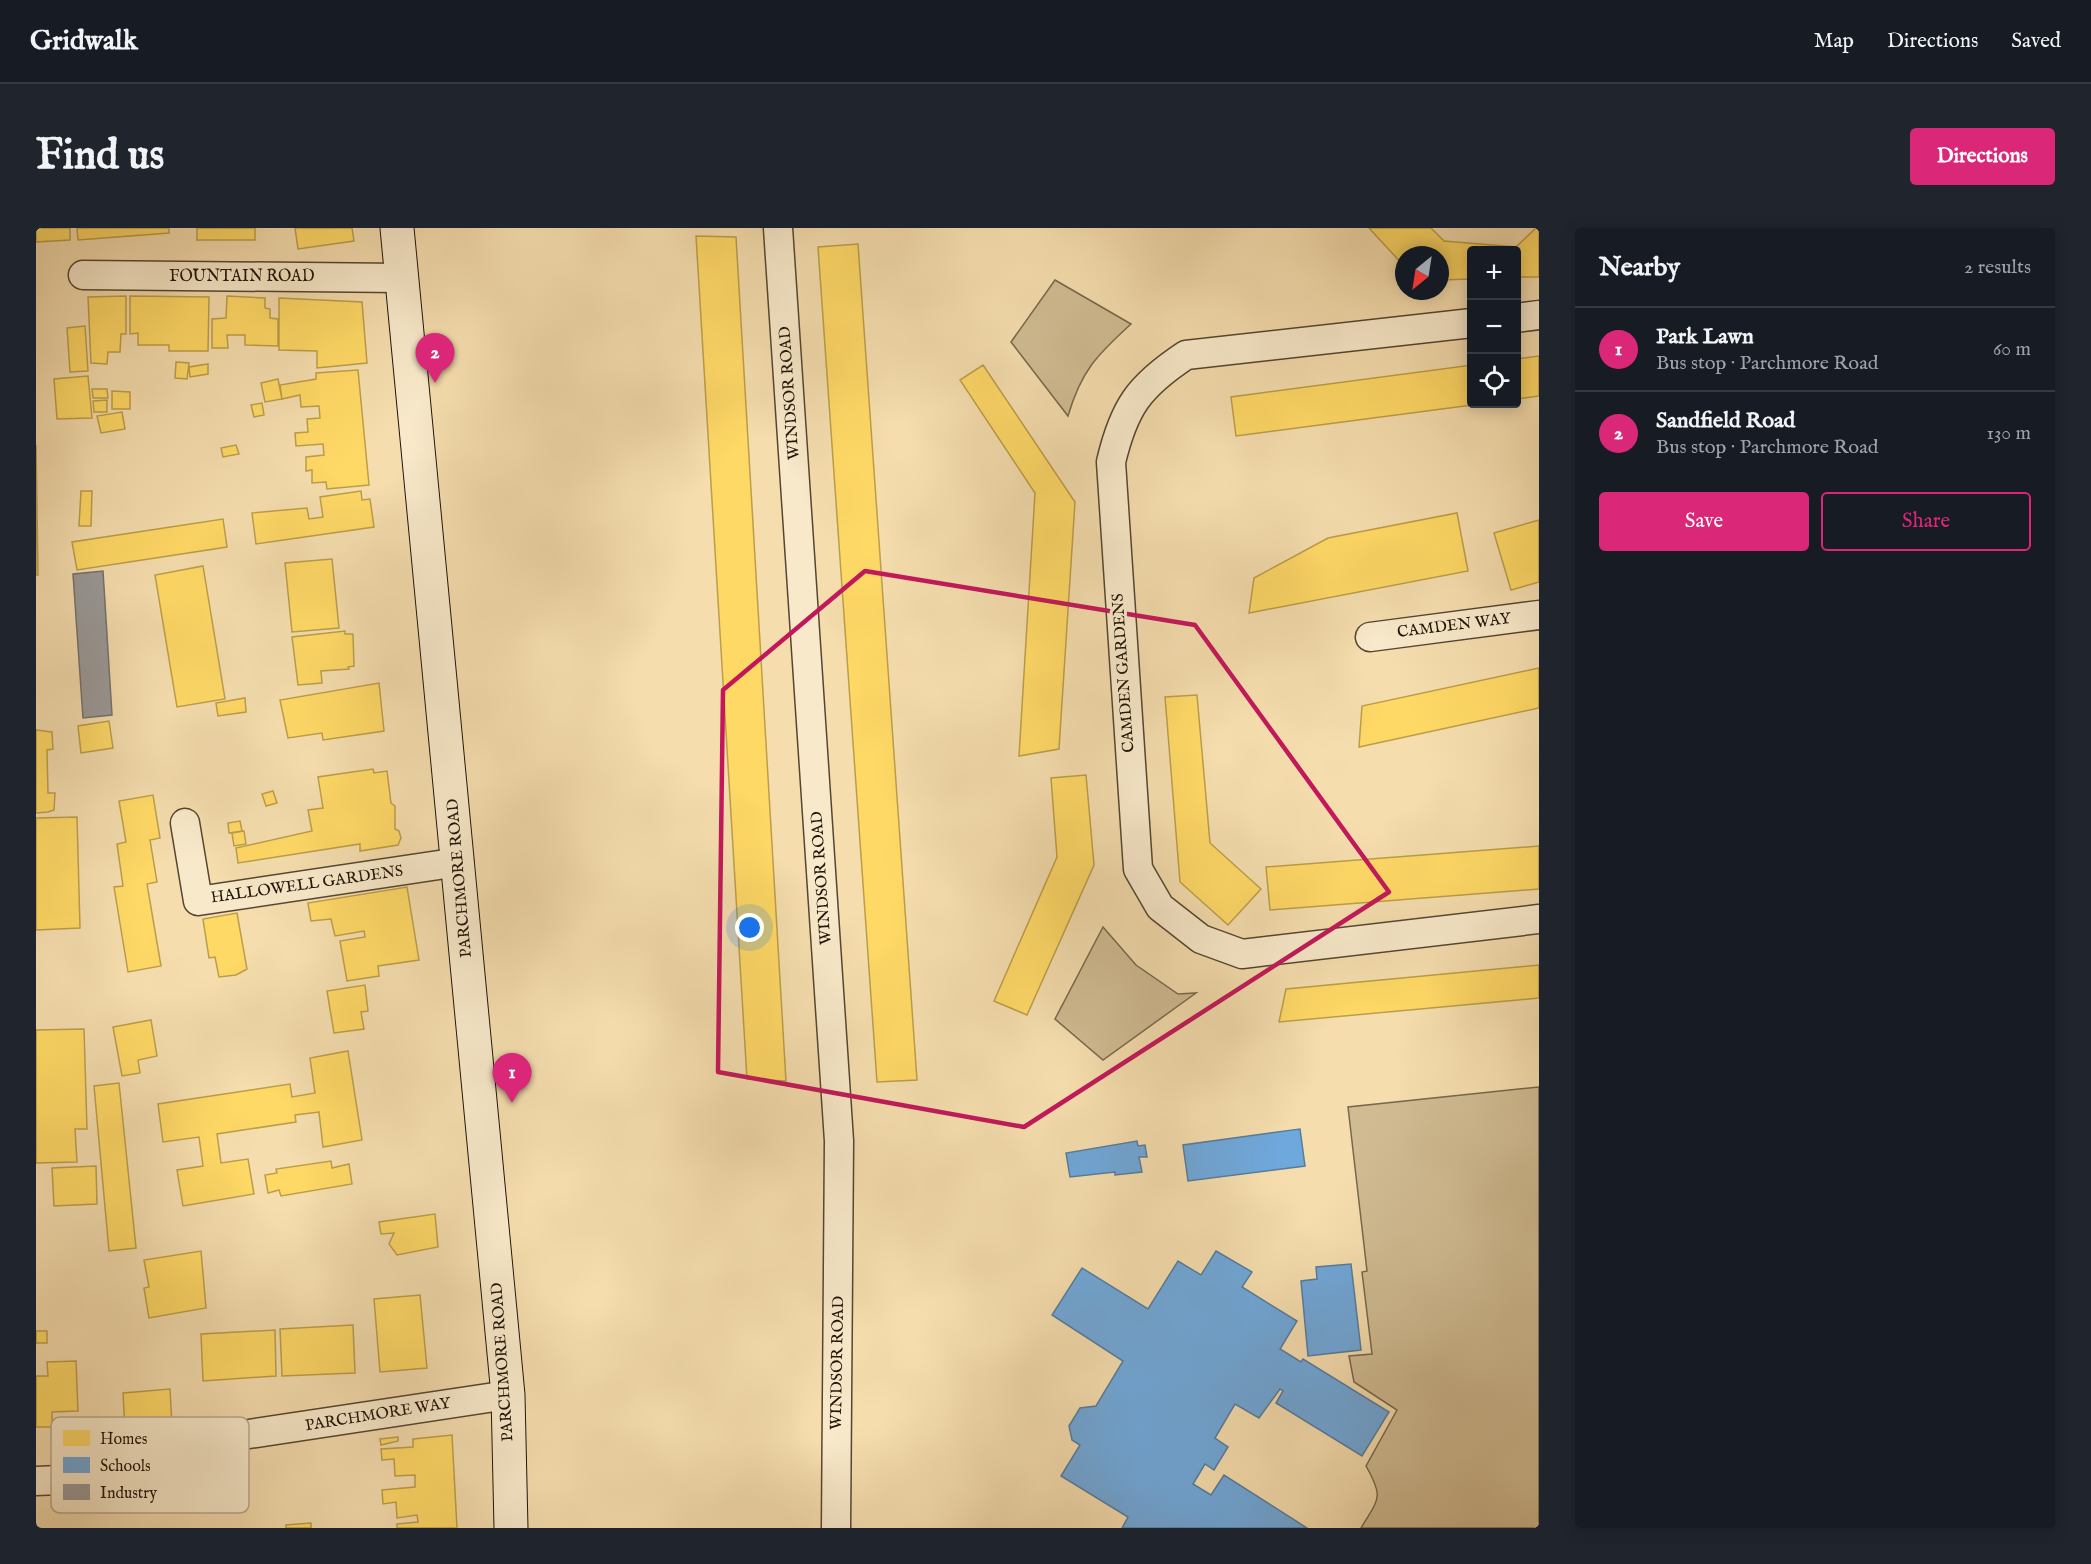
<!DOCTYPE html>
<html lang="en">
<head>
<meta charset="utf-8">
<style>
	body { margin:0; font-family:"IM FELL English",serif; background:#20242c; color:#f1f3f6 }
	.controls { position:absolute; right:18px; top:18px; display:grid; overflow:hidden; border-radius:6px; box-shadow:0 3px 15px #0003 }
	.controls button { width:54px; height:54px; display:grid; place-items:center; padding:0; border:0; border-bottom:2px solid #363941; background:#171b24; color:#f1f3f6; font:30px sans-serif }
	.compass { position:absolute; left:1359px; top:18px; width:54px; height:54px; border-radius:50%; background:#171b24; box-shadow:0 3px 15px #0003; rotate:210deg }
	.you { position:absolute; left:714px; top:700px; width:21px; height:21px; margin:-15px; border:4px solid #fff; border-radius:50%; background:#1a73e8; box-shadow:0 0 0 9px #1a73e833 }
	.badge { display:grid; place-items:center; width:39px; height:39px; border-radius:50%; background:#db2777; color:#fff; font-size:20px; font-weight:700 }
	.pin { position:absolute; translate:-50% -50px; filter:drop-shadow(0 2px 3px #0008) }
	.pin::after { content:''; position:absolute; top:32px; width:21px; height:18px; background:inherit; clip-path:polygon(0 0,100% 0,50% 100%) }
	.list { margin:0; padding:0; list-style:none }
	h2 { display:flex; justify-content:space-between; align-items:center; height:78px; margin:0; padding:0 24px; font-size:26px }
	h2 small { font-size:20px; font-weight:400; color:#9ea1a6 }
	.list li { display:grid; grid-template-columns:39px 1fr auto; gap:18px; align-items:center; box-sizing:border-box; height:84px; padding:0 24px; border-top:2px solid #363941 }
	.list b { display:block; font-size:22px; white-space:nowrap }
	.list p { margin:0; font-size:20px; white-space:nowrap; color:#9ea1a6 }
	.list em { font-size:20px; font-style:normal; color:#9ea1a6 }
	.actions { display:flex; gap:12px; padding:18px 24px }
	.actions a { flex:1; padding:14px 0; border:2px solid #db2777; border-radius:6px; text-align:center; font-size:21px; color:#db2777 }
	.actions .main { background:#db2777; color:#fff }
	.icon { flex:none; width:33px; height:33px; fill:none; stroke:currentColor; stroke-width:2; stroke-linecap:round; stroke-linejoin:round }
	.map { position:relative; flex:none; width:1503px; height:1300px; overflow:hidden; border-radius:6px }
	header { display:flex; align-items:center; gap:36px; box-sizing:border-box; height:84px; padding:0 30px; background:#171b24; border-bottom:2px solid #363941 }
	header strong { font-size:28px }
	nav { display:flex; gap:33px; margin-inline-start:auto; font-size:21px }
	.intro { display:flex; align-items:center; justify-content:space-between; box-sizing:border-box; height:144px; padding:0 36px }
	h1 { margin:0; font-size:42px }
	.button { padding:15px 27px; border-radius:6px; background:#db2777; color:#fff; font-size:21px; font-weight:700 }
	main { display:flex; gap:36px; padding:0 36px }
	aside { flex:1; background:#171b24; border-radius:6px; box-shadow:0 3px 15px #0003 }
	.map>svg:first-child { display:block }
	.green { fill:#d0bb92; stroke:#77684e; stroke-width:1.5 }
	.homes { fill:#ffd966; stroke:#bc9e4a; stroke-width:1.5 }
	.schools { fill:#6fa8dc; stroke:#577c9d; stroke-width:1.5 }
	.industry { fill:#999; stroke:#74716e; stroke-width:1.5 }
	.lines { fill:none; stroke-linecap:round; stroke-linejoin:round }
	.street-casing { stroke:#544632; stroke-width:31 }
	.secondary-casing { stroke:#1e1409; stroke-width:35 }
	.street { stroke:#f8e9ca; stroke-width:28 }
	.secondary { stroke:#f8e9ca; stroke-width:33 }
	.marked { fill:none; stroke:#c2185b; stroke-width:4.5; stroke-linejoin:round }
	.labels { text-anchor:middle; dominant-baseline:central; stroke-width:6; stroke-linejoin:round; paint-order:stroke }
	.street-label { font-size:16px; fill:#1e1409; stroke:#f8e9ca }
	.key { fill:#f8e9ca; stroke:#b7a990; stroke-width:1.5 }
	.key-label { font-size:16px; fill:#1e1409 }
</style>
</head>
<body>
<header>
<strong>Gridwalk</strong>
<nav><a>Map</a><a>Directions</a><a>Saved</a></nav>
</header>
<div class="intro"><h1>Find us</h1><a class="button">Directions</a></div>
<main>
<div class="map">
<svg width="1503" height="1300" viewBox="0 0 1503 1300">
	<rect width="100%" height="100%" fill="#f5ddae"/>
	<filter id="stains"><feTurbulence type="fractalNoise" baseFrequency=".00333" numOctaves="4"/><feColorMatrix values="0 0 0 0 .2 0 0 0 0 .09 0 0 0 0 .02 0 0 0 .5 -.17"/></filter>
	<radialGradient id="worn" r=".72"><stop offset=".6" stop-color="#630" stop-opacity="0"/><stop offset="1" stop-color="#630" stop-opacity=".3"/></radialGradient>
	<path class="green" d="M 1019,52 L 1095,96 C 1061,127 1045,143 1032,188 L 975,114 Z
		M 1067,699 L 1100,737 L 1142,766 L 1160,765 L 1067,832 L 1019,791 Z
		M 1503,859 L 1503,1300 L 1325,1300 C 1343,1270 1348,1270 1330,1238 L 1361,1182 L 1318,1154 L 1313,1128 L 1336,1126 L 1326,1044 L 1331,1043 L 1312,879 Z"/>
	<path class="homes" d="M 0,0 L 34,0 L 34,12 L 0,14 Z
		M 41,0 L 133,0 L 133,5 L 42,12 Z
		M 161,0 L 219,0 L 219,12 L 161,12 Z
		M 259,0 L 316,0 L 318,13 L 262,21 Z
		M 1333,0 L 1395,0 L 1408,13 L 1480,19 L 1500,0 L 1503,0 L 1503,49 L 1480,49 L 1480,22 L 1436,22 L 1436,51 L 1404,52 L 1404,27 L 1368,27 L 1368,38 Z
		M 660,8 L 700,9 L 750,853 L 711,851 Z
		M 822,16 L 881,852 L 841,854 L 782,19 Z
		M 90,68 L 90,106 L 85,106 L 84,124 L 72,124 L 71,136 L 55,135 L 52,69 Z
		M 94,68 L 173,69 L 172,123 L 133,123 L 133,117 L 102,117 L 102,105 L 94,106 Z
		M 191,68 L 229,70 L 229,80 L 234,81 L 234,90 L 242,91 L 242,118 L 209,117 L 209,107 L 191,107 L 192,120 L 176,120 L 176,91 L 190,90 Z
		M 243,70 L 326,74 L 331,135 L 281,140 L 281,123 L 243,122 Z
		M 49,98 L 52,143 L 34,144 L 31,100 Z
		M 1503,128 L 1503,168 L 1480,171 L 1480,131 Z
		M 140,134 L 153,135 L 151,151 L 139,150 Z
		M 172,136 L 172,146 L 154,149 L 153,139 Z
		M 947,137 L 1039,274 L 1023,521 L 983,528 L 999,265 L 924,152 Z
		M 1436,137 L 1436,176 L 1444,176 L 1200,208 L 1195,169 Z
		M 322,142 L 333,257 L 291,261 L 290,254 L 276,255 L 276,242 L 270,243 L 270,229 L 288,227 L 287,216 L 260,218 L 259,205 L 272,204 L 271,191 L 284,190 L 283,178 L 265,179 L 264,167 L 246,171 L 244,157 L 280,151 L 280,145 Z
		M 52,148 L 56,190 L 21,191 L 18,151 Z
		M 242,151 L 246,171 L 229,174 L 225,155 Z
		M 56,161 L 71,161 L 72,170 L 57,170 Z
		M 76,163 L 94,164 L 94,181 L 76,181 Z
		M 71,172 L 71,184 L 58,184 L 57,173 Z
		M 226,175 L 228,187 L 218,189 L 215,177 Z
		M 86,184 L 89,201 L 65,205 L 61,188 Z
		M 0,217 L 2,347 L 0,347 Z
		M 200,217 L 203,226 L 187,229 L 185,220 Z
		M 45,263 L 56,263 L 55,298 L 43,298 Z
		M 325,263 L 326,272 L 334,271 L 338,299 L 220,316 L 216,285 L 271,280 L 273,291 L 287,289 L 284,269 Z
		M 1421,285 L 1432,343 L 1213,385 L 1218,350 L 1292,310 Z
		M 187,291 L 191,319 L 41,342 L 36,314 Z
		M 1503,292 L 1503,354 L 1475,362 L 1458,305 Z
		M 296,331 L 303,400 L 256,404 L 249,335 Z
		M 167,338 L 189,471 L 141,479 L 119,347 Z
		M 309,403 L 309,406 L 317,406 L 318,438 L 312,439 L 313,441 L 285,443 L 286,455 L 262,457 L 256,409 Z
		M 1503,440 L 1503,480 L 1323,519 L 1326,478 Z
		M 343,455 L 348,503 L 287,512 L 286,505 L 252,510 L 244,472 Z
		M 1161,467 L 1174,615 L 1225,661 L 1192,697 L 1144,654 L 1129,469 Z
		M 209,470 L 210,484 L 182,488 L 180,475 Z
		M 73,493 L 77,520 L 45,525 L 42,498 Z
		M 0,502 L 16,504 L 17,521 L 11,522 L 12,565 L 19,565 L 18,582 L 12,584 L 0,585 Z
		M 337,541 L 338,545 L 351,543 L 355,575 L 359,578 L 359,601 L 363,603 L 365,610 L 362,617 L 324,623 L 324,616 L 202,635 L 200,620 L 276,603 L 272,582 L 287,580 L 282,549 Z
		M 1050,547 L 1058,637 L 991,787 L 958,773 L 1021,629 L 1015,550 Z
		M 237,563 L 241,575 L 230,578 L 226,566 Z
		M 117,567 L 124,610 L 114,612 L 121,654 L 111,656 L 125,738 L 92,744 L 78,659 L 87,658 L 81,616 L 90,614 L 83,573 Z
		M 41,589 L 44,700 L 0,702 L 0,590 Z
		M 204,593 L 206,603 L 193,605 L 192,595 Z
		M 208,603 L 210,616 L 198,618 L 196,605 Z
		M 1503,618 L 1503,661 L 1234,682 L 1230,639 Z
		M 371,659 L 383,732 L 342,738 L 343,748 L 311,753 L 304,713 L 329,709 L 328,703 L 299,708 L 295,691 L 275,693 L 272,675 Z
		M 201,685 L 211,741 L 200,747 L 183,749 L 179,729 L 173,730 L 167,691 Z
		M 1503,737 L 1503,770 L 1243,794 L 1250,761 Z
		M 329,757 L 332,783 L 325,784 L 328,801 L 298,805 L 291,763 Z
		M 115,792 L 121,828 L 102,832 L 104,845 L 86,848 L 77,799 Z
		M 48,801 L 51,901 L 39,901 L 41,934 L 0,935 L 0,802 Z
		M 312,823 L 326,912 L 287,919 L 283,884 L 259,887 L 260,894 L 181,906 L 185,935 L 212,931 L 218,966 L 147,978 L 141,942 L 167,938 L 163,909 L 127,914 L 122,876 L 254,856 L 256,869 L 279,865 L 274,830 Z
		M 83,855 L 100,1020 L 73,1023 L 58,858 Z
		M 295,933 L 296,940 L 313,936 L 316,956 L 245,968 L 243,962 L 232,965 L 229,947 L 241,945 L 240,941 Z
		M 60,938 L 61,976 L 18,978 L 16,940 Z
		M 399,986 L 402,1019 L 361,1027 L 353,1016 L 358,1005 L 345,1006 L 343,994 Z
		M 165,1023 L 170,1080 L 113,1090 L 108,1060 L 113,1059 L 108,1032 Z
		M 384,1067 L 391,1140 L 344,1144 L 338,1071 Z
		M 317,1097 L 319,1145 L 246,1148 L 244,1101 Z
		M 239,1102 L 240,1148 L 167,1153 L 165,1106 Z
		M 0,1103 L 11,1103 L 11,1115 L 0,1115 Z
		M 40,1133 L 42,1183 L 16,1184 L 16,1199 L 0,1199 L 0,1148 L 12,1148 L 11,1134 Z
		M 134,1161 L 138,1235 L 91,1237 L 87,1165 Z
		M 416,1207 L 421,1300 L 361,1300 L 361,1296 L 382,1294 L 381,1287 L 361,1290 L 360,1274 L 347,1276 L 346,1262 L 379,1259 L 379,1247 L 359,1248 L 358,1231 L 346,1232 L 345,1221 L 377,1219 L 377,1211 Z
		M 362,1209 L 362,1213 L 345,1217 L 344,1211 Z
		M 275,1295 L 275,1300 L 250,1300 L 250,1297 Z"/>
	<path class="schools" d="M 1264,901 L 1269,938 L 1152,953 L 1147,917 Z
		M 1101,913 L 1102,918 L 1109,917 L 1111,929 L 1103,929 L 1106,944 L 1079,947 L 1079,944 L 1034,949 L 1030,925 Z
		M 1180,1023 L 1216,1044 L 1206,1059 L 1261,1093 L 1244,1121 L 1265,1134 L 1267,1131 L 1353,1184 L 1326,1228 L 1240,1175 L 1247,1163 L 1244,1161 L 1223,1190 L 1199,1176 L 1179,1210 L 1192,1219 L 1178,1242 L 1169,1236 L 1157,1256 L 1175,1267 L 1188,1247 L 1271,1300 L 1086,1300 L 1092,1289 L 1025,1248 L 1044,1217 L 1036,1212 L 1033,1198 L 1044,1180 L 1060,1178 L 1087,1133 L 1016,1087 L 1046,1040 L 1112,1081 L 1142,1033 L 1165,1047 Z
		M 1315,1036 L 1325,1122 L 1272,1128 L 1265,1053 L 1281,1051 L 1280,1039 Z"/>
	<path class="industry" d="M 67,343 L 76,487 L 47,490 L 37,346 Z"/>
	<g class="lines">
		<g class="street-casing">
			<path id="street" d="M 742,0 L 803,913 L 800,1300
				M 47,47 L 365,50
				M 1480,90 L 1503,87
				M 1436,95 L 1150,127 C 1103,158 1088,179 1075,234 L 1102,641 L 1124,679 L 1165,711 L 1206,726 L 1503,691
				M 1334,409 L 1503,387
				M 149,595 L 162,673 L 423,634
				M 213,1206 L 472,1167
				M 0,1253 L 47,1251"/>
		</g>
		<g class="secondary-casing">
			<path id="secondary" d="M 361,0 L 472,1167 L 475,1300"/>
		</g>
		<use href="#street" class="street"/>
		<use href="#secondary" class="secondary"/>
	</g>
	<path class="marked" d="M 829,343 L 1159,397 L 1353,664 L 988,899 L 682,844 L 687,462 Z"/>
	<g class="labels">
		<g class="street-label">
			<text x="206" y="49">FOUNTAIN ROAD</text>
			<text transform="translate(754 165) rotate(-94)">WINDSOR ROAD</text>
			<text transform="translate(1418 398) rotate(-7)">CAMDEN WAY</text>
			<text transform="translate(1088 445) rotate(-94)">CAMDEN GARDENS</text>
			<text transform="translate(424 650) rotate(-95)">PARCHMORE ROAD</text>
			<text transform="translate(786 650) rotate(-94)">WINDSOR ROAD</text>
			<text transform="translate(271 657) rotate(-8)">HALLOWELL GARDENS</text>
			<text transform="translate(467 1134) rotate(-94)">PARCHMORE ROAD</text>
			<text transform="translate(802 1135) rotate(-89)">WINDSOR ROAD</text>
			<text transform="translate(342 1187) rotate(-9)">PARCHMORE WAY</text>
		</g>
	</g>
	<rect x="15" y="1189" width="198" height="96" rx="9" class="key"/>
	<rect x="27" y="1202" width="27" height="16" fill="#ffd966"/>
	<rect x="27" y="1229" width="27" height="16" fill="#6fa8dc"/>
	<rect x="27" y="1256" width="27" height="16" fill="#999"/>
	<g class="key-label">
		<text x="64" y="1216">Homes</text>
		<text x="64" y="1243">Schools</text>
		<text x="64" y="1270">Industry</text>
	</g>
	<rect width="100%" height="100%" filter="url(#stains)"/>
	<rect width="100%" height="100%" fill="url(#worn)"/>
</svg>
<div class="controls">
<button>+</button>
<button>−</button>
<button><svg class="icon" aria-label="locate" viewBox="0 0 24 24"><circle cx="12" cy="12" r="6"/><path d="M12 2v4M12 18v4M2 12h4M18 12h4"/></svg></button>
</div>
<svg class="compass" viewBox="-18 -18 36 36"><path d="M0-13l5 13h-10z" fill="#e53935"/><path d="M0 13l5-13h-10z" fill="#9ea1a6"/></svg>
<div class="you"></div>
<div class="pin badge" style="left:476px;top:875px">1</div>
<div class="pin badge" style="left:399px;top:155px">2</div>
</div>
<aside>
<h2>Nearby<small>2 results</small></h2>
<ul class="list">
<li><span class="badge">1</span><div><b>Park Lawn</b><p>Bus stop · Parchmore Road</p></div><em>60 m</em></li>
<li><span class="badge">2</span><div><b>Sandfield Road</b><p>Bus stop · Parchmore Road</p></div><em>130 m</em></li>
</ul>
<div class="actions"><a class="main">Save</a><a>Share</a></div>
</aside>
</main>
</body>
</html>
